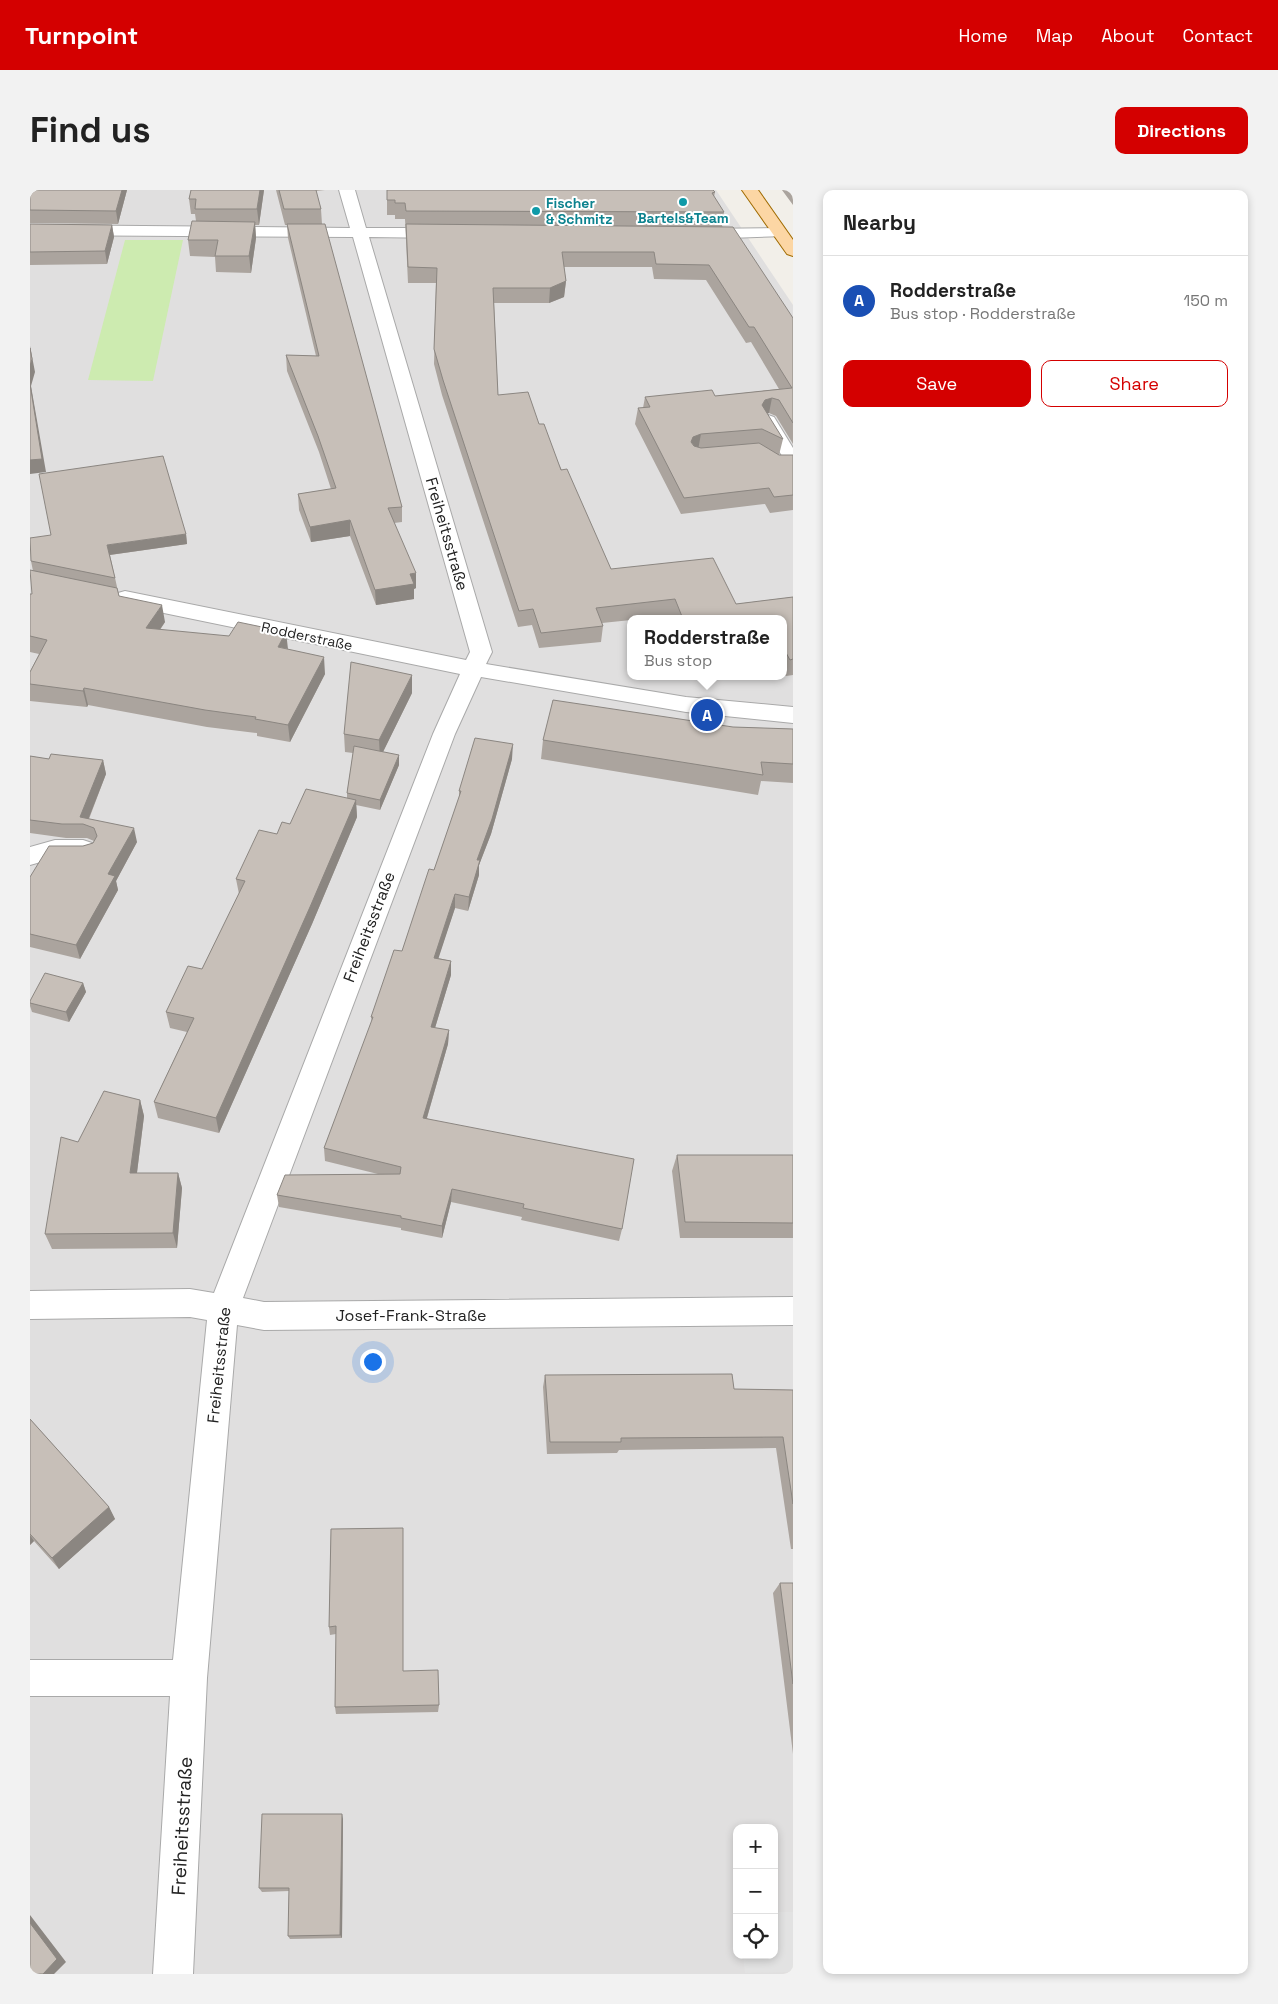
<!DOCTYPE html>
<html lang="en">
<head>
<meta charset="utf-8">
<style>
	body { margin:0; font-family:"Space Grotesk",sans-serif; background:#f2f2f2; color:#222 }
	.controls { position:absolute; right:15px; bottom:15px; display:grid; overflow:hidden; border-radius:10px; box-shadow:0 2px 8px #0003 }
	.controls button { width:45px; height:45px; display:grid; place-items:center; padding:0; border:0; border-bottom:1px solid #e0e0e0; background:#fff; color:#222; font:25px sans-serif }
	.you { position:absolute; left:342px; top:1171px; width:18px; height:18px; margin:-12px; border:4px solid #fff; border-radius:50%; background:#1a73e8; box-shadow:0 0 0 8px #1a73e833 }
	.badge { display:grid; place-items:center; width:32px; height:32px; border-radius:50%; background:#d40000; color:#fff; font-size:16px; font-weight:700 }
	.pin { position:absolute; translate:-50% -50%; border:2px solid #fff; box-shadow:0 1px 5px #0006 }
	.popup { position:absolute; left:597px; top:425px; width:160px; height:65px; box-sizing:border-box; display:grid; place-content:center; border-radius:10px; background:#fff; filter:drop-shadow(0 1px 4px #0005); font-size:16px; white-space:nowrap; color:#767676 }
	.popup b { font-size:19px; color:#222 }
	.popup::after { content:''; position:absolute; left:50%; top:100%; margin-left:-10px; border:10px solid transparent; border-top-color:#fff }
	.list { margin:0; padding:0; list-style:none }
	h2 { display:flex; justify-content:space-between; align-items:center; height:65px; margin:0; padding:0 20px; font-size:21px }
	h2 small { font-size:16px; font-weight:400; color:#767676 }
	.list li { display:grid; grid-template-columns:32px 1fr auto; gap:15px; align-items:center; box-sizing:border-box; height:90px; padding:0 20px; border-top:1px solid #e0e0e0 }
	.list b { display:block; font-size:19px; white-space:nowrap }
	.list p { margin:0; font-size:16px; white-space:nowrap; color:#767676 }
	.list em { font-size:16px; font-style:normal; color:#767676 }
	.actions { display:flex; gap:10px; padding:15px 20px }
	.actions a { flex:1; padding:11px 0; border:1px solid #d40000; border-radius:10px; text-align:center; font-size:18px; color:#d40000 }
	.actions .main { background:#d40000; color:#fff }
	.icon { flex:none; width:28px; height:28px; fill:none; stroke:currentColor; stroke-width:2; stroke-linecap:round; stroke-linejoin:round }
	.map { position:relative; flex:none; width:763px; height:1784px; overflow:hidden; border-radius:10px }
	header { display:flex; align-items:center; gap:30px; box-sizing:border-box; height:70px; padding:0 25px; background:#d40000; color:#fff }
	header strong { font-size:24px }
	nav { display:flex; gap:28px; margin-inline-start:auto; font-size:18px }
	.intro { display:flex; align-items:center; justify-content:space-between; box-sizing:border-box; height:120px; padding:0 30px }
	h1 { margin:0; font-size:35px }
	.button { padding:12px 22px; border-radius:10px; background:#d40000; color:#fff; font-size:18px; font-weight:700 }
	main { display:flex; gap:30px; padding:0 30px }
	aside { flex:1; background:#fff; border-radius:10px; box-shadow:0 2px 8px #0003 }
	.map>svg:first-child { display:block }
	.residential { fill:#e0dfdf; fill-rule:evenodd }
	.grass { fill:#cdebb0 }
	.parking { fill:#e2e2e2 }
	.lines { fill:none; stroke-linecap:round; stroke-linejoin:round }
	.service-casing { stroke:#a9a9a9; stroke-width:2 }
	.minor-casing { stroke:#a9a9a9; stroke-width:2 }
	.primary-casing { stroke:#a06b00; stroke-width:2 }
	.service { fill:#fff; fill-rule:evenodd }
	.minor { fill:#fff; fill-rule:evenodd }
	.primary { fill:#fcd6a4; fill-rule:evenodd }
	.wall { fill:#aba49e }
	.shaded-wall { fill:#8b8681 }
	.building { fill:#c7bfb8; stroke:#8b8681 }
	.culture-dot { fill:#0f9aa8; stroke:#fff; stroke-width:2 }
	.labels { text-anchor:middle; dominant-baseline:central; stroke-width:4; stroke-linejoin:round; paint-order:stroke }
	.far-culture-label { font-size:14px; font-weight:bold; fill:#0d838f; stroke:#fff; text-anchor:start }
	.far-street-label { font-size:14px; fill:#222; stroke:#fff }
	.street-label { font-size:16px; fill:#222; stroke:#fff }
	.near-street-label { font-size:19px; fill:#222; stroke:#fff }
</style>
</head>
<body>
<header>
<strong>Turnpoint</strong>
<nav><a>Home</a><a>Map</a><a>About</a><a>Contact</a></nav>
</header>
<div class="intro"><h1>Find us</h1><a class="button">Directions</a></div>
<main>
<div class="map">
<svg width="763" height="1784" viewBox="0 0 763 1784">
	<rect width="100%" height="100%" fill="#f2efe9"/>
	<path class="residential" d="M 0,0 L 686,0 L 763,115 L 763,1784 L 0,1784 ZM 601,429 L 753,429 L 753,486 L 601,486 ZM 707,1638 L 744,1638 L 744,1765 L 707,1765 Z"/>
	<path class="grass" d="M 95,50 L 153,50 L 123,191 L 58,190 Z"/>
	<path class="parking" d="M 744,1722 L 763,1722 L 763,1782 L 715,1783 L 713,1765 L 744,1765 Z"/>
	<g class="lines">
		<g class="service-casing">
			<path id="service" d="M 738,225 L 744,227 L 763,258 L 763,276 L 757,274 L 730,230 L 732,227 Z"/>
		</g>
		<g class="minor-casing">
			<path id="minor" d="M 309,0 L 325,0 L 336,38 L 413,38 L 419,40 L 421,43 L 419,46 L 413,48 L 339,47 L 462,462 L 456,474 L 656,507 L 763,517 L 763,533 L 656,522 L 451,487 L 425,544 L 213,1108 L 234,1112 L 763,1107 L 763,1135 L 234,1140 L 207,1135 L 177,1488 L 163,1784 L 123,1784 L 140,1506 L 0,1506 L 0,1470 L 143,1470 L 177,1130 L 160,1127 L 0,1129 L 0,1101 L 160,1099 L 184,1103 L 403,544 L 430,484 L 95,415 L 88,413 L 85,408 L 88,403 L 95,401 L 436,470 L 440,462 L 323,47 L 0,45 L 0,35 L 320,38 Z
				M 749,38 L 755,40 L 757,43 L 755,46 L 671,49 L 665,47 L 663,44 L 665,41 L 671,39 Z
				M 25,650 L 53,650 L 62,653 L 65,659 L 62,665 L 53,668 L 25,668 L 0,675 L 0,657 Z"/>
		</g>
		<g class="primary-casing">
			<path id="primary" d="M 712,0 L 728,0 L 763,50 L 763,66 L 757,64 Z"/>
		</g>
		<use href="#service" class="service"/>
		<use href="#minor" class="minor"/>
		<use href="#primary" class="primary"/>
	</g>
	<path class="wall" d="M 0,0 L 97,0 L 88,34 L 0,33 Z
		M 161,0 L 234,0 L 229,35 L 225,35 L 226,48 L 221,83 L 186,82 L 185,67 L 160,66 L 158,50 L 166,31 L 165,24 L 161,24 L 159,9 Z
		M 246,0 L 295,0 L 286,1 L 291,19 L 292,34 L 372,317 L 372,332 L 364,333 L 386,398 L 384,399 L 384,409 L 346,415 L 320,346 L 281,352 L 269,320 L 268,304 L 301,299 L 289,262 L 257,181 L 256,165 L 286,166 L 258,48 L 257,35 L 255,35 Z
		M 357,0 L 685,2 L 684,7 L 694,22 L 692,36 L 763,128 L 763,254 L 746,226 L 739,223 L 737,224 L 753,249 L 749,265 L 745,263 L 749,265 L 763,265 L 763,320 L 740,323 L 735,314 L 651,324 L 605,234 L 608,218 L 613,218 L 615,207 L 685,206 L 749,199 L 721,152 L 716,153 L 676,90 L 624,89 L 622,77 L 534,77 L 536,91 L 534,107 L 519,113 L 464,113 L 468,205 L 509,234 L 581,379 L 706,414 L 763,407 L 763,485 L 756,486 L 753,481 L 753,429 L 643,429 L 642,425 L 609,429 L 601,429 L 601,430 L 572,433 L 573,436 L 571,452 L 509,458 L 502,435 L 488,437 L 412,205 L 404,174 L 406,93 L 378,93 L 375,29 L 365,29 L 365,25 L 357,25 Z
		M 752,0 L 763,0 L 763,15 Z
		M 0,34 L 82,35 L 84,47 L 77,74 L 0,75 Z
		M 156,344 L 157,354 L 80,365 L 89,406 L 135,432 L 130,440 L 258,459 L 295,484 L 260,552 L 227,546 L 227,543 L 177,537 L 58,515 L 57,517 L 0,511 L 0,482 L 9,464 L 0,462 L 0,404 L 2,404 L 3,381 L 1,371 Z
		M 382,485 L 382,503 L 353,562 L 369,575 L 350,620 L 326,615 L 327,627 L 282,734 L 189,943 L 128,928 L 124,912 L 157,842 L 140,838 L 136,822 L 172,779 L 209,704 L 206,689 L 247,644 L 260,634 L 317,608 L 317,603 L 323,563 L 315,562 L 314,544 Z
		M 703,537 L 763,539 L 763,593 L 731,591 L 728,605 L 511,569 L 513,550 Z
		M 0,566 L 19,569 L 73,570 L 76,584 L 59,629 L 107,652 L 86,691 L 88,700 L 50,769 L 0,757 L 0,687 L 53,656 L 63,653 L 64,651 L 57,648 L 36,648 L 0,643 Z
		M 482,569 L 461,644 L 449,675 L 449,685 L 438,721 L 425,718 L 408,768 L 421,771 L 421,785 L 405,838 L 419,840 L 418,854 L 397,928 L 592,1039 L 589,1051 L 491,1030 L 492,1027 L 421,1012 L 412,1048 L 371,1040 L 371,1038 L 249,1017 L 247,1005 L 348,984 L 295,971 L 294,958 L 342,832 L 341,827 L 372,761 L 404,680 L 429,609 L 429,601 Z
		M 53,793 L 56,802 L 39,832 L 2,822 L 0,816 L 0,811 Z
		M 110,910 L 114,926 L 107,983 L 148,983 L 152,998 L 147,1058 L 22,1059 L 15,1044 L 48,952 Z
		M 647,965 L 763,965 L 763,1048 L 650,1048 L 642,981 Z
		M 515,1185 L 704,1199 L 763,1200 L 763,1359 L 761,1359 L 746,1258 L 589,1260 L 587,1263 L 517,1264 L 513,1197 Z
		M 0,1229 L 79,1317 L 85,1329 L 29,1379 L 4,1351 L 0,1355 Z
		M 301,1339 L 373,1481 L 409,1515 L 408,1522 L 306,1524 L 305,1517 L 306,1444 L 300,1445 L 299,1437 Z
		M 750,1393 L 763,1393 L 763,1564 L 743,1403 Z
		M 313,1629 L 312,1748 L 260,1749 L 258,1746 L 259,1701 L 232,1702 L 229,1698 Z"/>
	<path class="shaded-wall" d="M 92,0 L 97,0 L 88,34 L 86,21 Z
		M 230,0 L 234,0 L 229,35 L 227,19 Z
		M 225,32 L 226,48 L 221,83 L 219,66 Z
		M 82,35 L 84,47 L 77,74 L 75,61 Z
		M 536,91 L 534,107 L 519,113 L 520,98 Z
		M 0,156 L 5,182 L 1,196 L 16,282 L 0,284 Z
		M 742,208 L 739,223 L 731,225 L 732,215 L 735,210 Z
		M 671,244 L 668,260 L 661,252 L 663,247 Z
		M 320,330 L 320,346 L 281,352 L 280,337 Z
		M 156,344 L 157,354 L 79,365 L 77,355 Z
		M 386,383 L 386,398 L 384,399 L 384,409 L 346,415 L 345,400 L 380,384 Z
		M 132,415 L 135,432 L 119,455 L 116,438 Z
		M 256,442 L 258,459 L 248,457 Z
		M 294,467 L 295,484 L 260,552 L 258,535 Z
		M 382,485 L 382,503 L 350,568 L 349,550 Z
		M 54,498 L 58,515 L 57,517 L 53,501 Z
		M 483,554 L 482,569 L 461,644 L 449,675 L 449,685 L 438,721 L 439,707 L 447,670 Z
		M 369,565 L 369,575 L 350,620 L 350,610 Z
		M 73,570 L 76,584 L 56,635 L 50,627 Z
		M 326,610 L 327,627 L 282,734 L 189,943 L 186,928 Z
		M 104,638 L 107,652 L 86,691 L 88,700 L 50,769 L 46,755 L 78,684 Z
		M 425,704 L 425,718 L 404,782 L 404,768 Z
		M 421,771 L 421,785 L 401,851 L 401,837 Z
		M 53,793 L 56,802 L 39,832 L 36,822 Z
		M 419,840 L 418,854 L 393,941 L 393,928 Z
		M 110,910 L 114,926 L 105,998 L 100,983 Z
		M 148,983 L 152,998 L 147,1058 L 143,1043 Z
		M 422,999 L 421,1012 L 412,1048 L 412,1036 Z
		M 79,1317 L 85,1329 L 29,1379 L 22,1368 Z
		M 0,1345 L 4,1351 L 0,1355 Z
		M 312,1624 L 313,1629 L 312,1748 L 310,1745 Z
		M 0,1725 L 36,1772 L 24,1784 L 13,1784 L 0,1733 Z"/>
	<path class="building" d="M 0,0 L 92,0 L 86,21 L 0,20 Z
		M 161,0 L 230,0 L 227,19 L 165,19 L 166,9 L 159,9 Z
		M 249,0 L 286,0 L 291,19 L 254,19 Z
		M 357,0 L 683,0 L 685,2 L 682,3 L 694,22 L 376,21 L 375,13 L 365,13 L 365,10 L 357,10 Z
		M 162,31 L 225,32 L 219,66 L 185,66 L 188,50 L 158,50 Z
		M 0,34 L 82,35 L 75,61 L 0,62 Z
		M 257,34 L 295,34 L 372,317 L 358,318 L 386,383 L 380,384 L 384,394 L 345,400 L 320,330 L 280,337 L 268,304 L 306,298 L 288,246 L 256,165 L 289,166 Z
		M 376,34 L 703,37 L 763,128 L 763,233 L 749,210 L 742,208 L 735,210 L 732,215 L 753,249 L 732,239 L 671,244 L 663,247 L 661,252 L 664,256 L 671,258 L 729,253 L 749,265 L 763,265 L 763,305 L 744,307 L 739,298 L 654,308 L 608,218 L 620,217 L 615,207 L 682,200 L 685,206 L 762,198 L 724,137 L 719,137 L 679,75 L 626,74 L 624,62 L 532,62 L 536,91 L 520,98 L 463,98 L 468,205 L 498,202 L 509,234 L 514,234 L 531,280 L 537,279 L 581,379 L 683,368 L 706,414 L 763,407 L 763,469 L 760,470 L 755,461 L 753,461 L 753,429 L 653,429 L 645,409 L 566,418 L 573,436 L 511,443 L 503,419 L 489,421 L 413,190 L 404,159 L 407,78 L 378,77 Z
		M 0,158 L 2,169 L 0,176 Z
		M 0,194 L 12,269 L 0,270 Z
		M 133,266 L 156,344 L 77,355 L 85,388 L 1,371 L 0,348 L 21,345 L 9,284 Z
		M 0,380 L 87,398 L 89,406 L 132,415 L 116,438 L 199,446 L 208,432 L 256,442 L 248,457 L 294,467 L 258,535 L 225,529 L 226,527 L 175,520 L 54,498 L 53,501 L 0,494 L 0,482 L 17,450 L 0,446 L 0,404 L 2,404 Z
		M 321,472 L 382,485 L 349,550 L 314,544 Z
		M 523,510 L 703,537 L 763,539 L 763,574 L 731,572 L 733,585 L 513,550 Z
		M 445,548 L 483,554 L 462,629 L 447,670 L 450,670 L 439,707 L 425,704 L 404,768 L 421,771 L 401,837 L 419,840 L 393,928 L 604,969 L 592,1039 L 493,1018 L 494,1014 L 422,999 L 412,1036 L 371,1028 L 371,1026 L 247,1005 L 255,985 L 370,984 L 371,977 L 294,958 L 343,827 L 341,827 L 364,760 L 372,761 L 399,679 L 404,680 L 431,601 L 429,601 Z
		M 324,556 L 369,565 L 350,610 L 317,603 Z
		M 21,564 L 73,570 L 50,627 L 104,638 L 78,684 L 85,686 L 46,755 L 0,744 L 0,687 L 19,656 L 53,656 L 63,653 L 67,646 L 64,638 L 53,634 L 32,634 L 0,630 L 0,566 L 19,569 Z
		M 276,599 L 326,610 L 280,717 L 186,928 L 124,912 L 164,828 L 136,822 L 158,776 L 172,779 L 215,691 L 206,689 L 229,640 L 247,644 L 252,632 L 260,634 Z
		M 15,783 L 53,793 L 36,822 L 0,813 L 0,811 Z
		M 74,901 L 110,910 L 100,983 L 148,983 L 143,1043 L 15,1044 L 31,947 L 48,952 Z
		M 647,965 L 763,965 L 763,1033 L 655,1032 Z
		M 702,1184 L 704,1199 L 763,1200 L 763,1314 L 753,1247 L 591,1248 L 591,1252 L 520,1252 L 515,1185 Z
		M 0,1229 L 79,1317 L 22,1368 L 0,1344 Z
		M 373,1338 L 373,1481 L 408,1480 L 409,1515 L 305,1517 L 306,1436 L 299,1437 L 301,1339 Z
		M 750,1393 L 763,1393 L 763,1494 Z
		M 232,1624 L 312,1624 L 310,1745 L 258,1746 L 259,1698 L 229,1698 Z
		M 0,1733 L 27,1769 L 13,1784 L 0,1784 Z"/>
	<g class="culture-dot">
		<circle cx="653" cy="12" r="5"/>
		<circle cx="506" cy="21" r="5"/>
	</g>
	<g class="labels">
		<g class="far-culture-label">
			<text x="516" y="13">Fischer<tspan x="516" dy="16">&amp; Schmitz</tspan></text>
			<text x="653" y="28" text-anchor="middle">Bartels&amp;Team</text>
		</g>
		<g class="far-street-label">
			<text transform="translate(277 446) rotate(12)">Rodderstraße</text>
		</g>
		<g class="street-label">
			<text transform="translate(417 344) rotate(74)">Freiheitsstraße</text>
			<text transform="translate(339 737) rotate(-69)">Freiheitsstraße</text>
			<text x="381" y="1125">Josef-Frank-Straße</text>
			<text transform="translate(189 1175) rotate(-84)">Freiheitsstraße</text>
		</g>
		<g class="near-street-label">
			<text transform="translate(152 1636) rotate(-87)">Freiheitsstraße</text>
		</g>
	</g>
</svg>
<div class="controls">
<button>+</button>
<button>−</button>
<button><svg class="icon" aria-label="locate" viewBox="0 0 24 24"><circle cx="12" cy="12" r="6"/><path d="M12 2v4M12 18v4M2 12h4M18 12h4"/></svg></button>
</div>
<div class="you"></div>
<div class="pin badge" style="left:677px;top:525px;background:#1a4fb4">A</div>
<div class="popup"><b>Rodderstraße</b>Bus stop</div>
</div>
<aside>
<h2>Nearby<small></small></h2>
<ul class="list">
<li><span class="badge" style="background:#1a4fb4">A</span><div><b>Rodderstraße</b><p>Bus stop · Rodderstraße</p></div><em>150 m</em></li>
</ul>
<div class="actions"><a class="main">Save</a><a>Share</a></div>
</aside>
</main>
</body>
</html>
